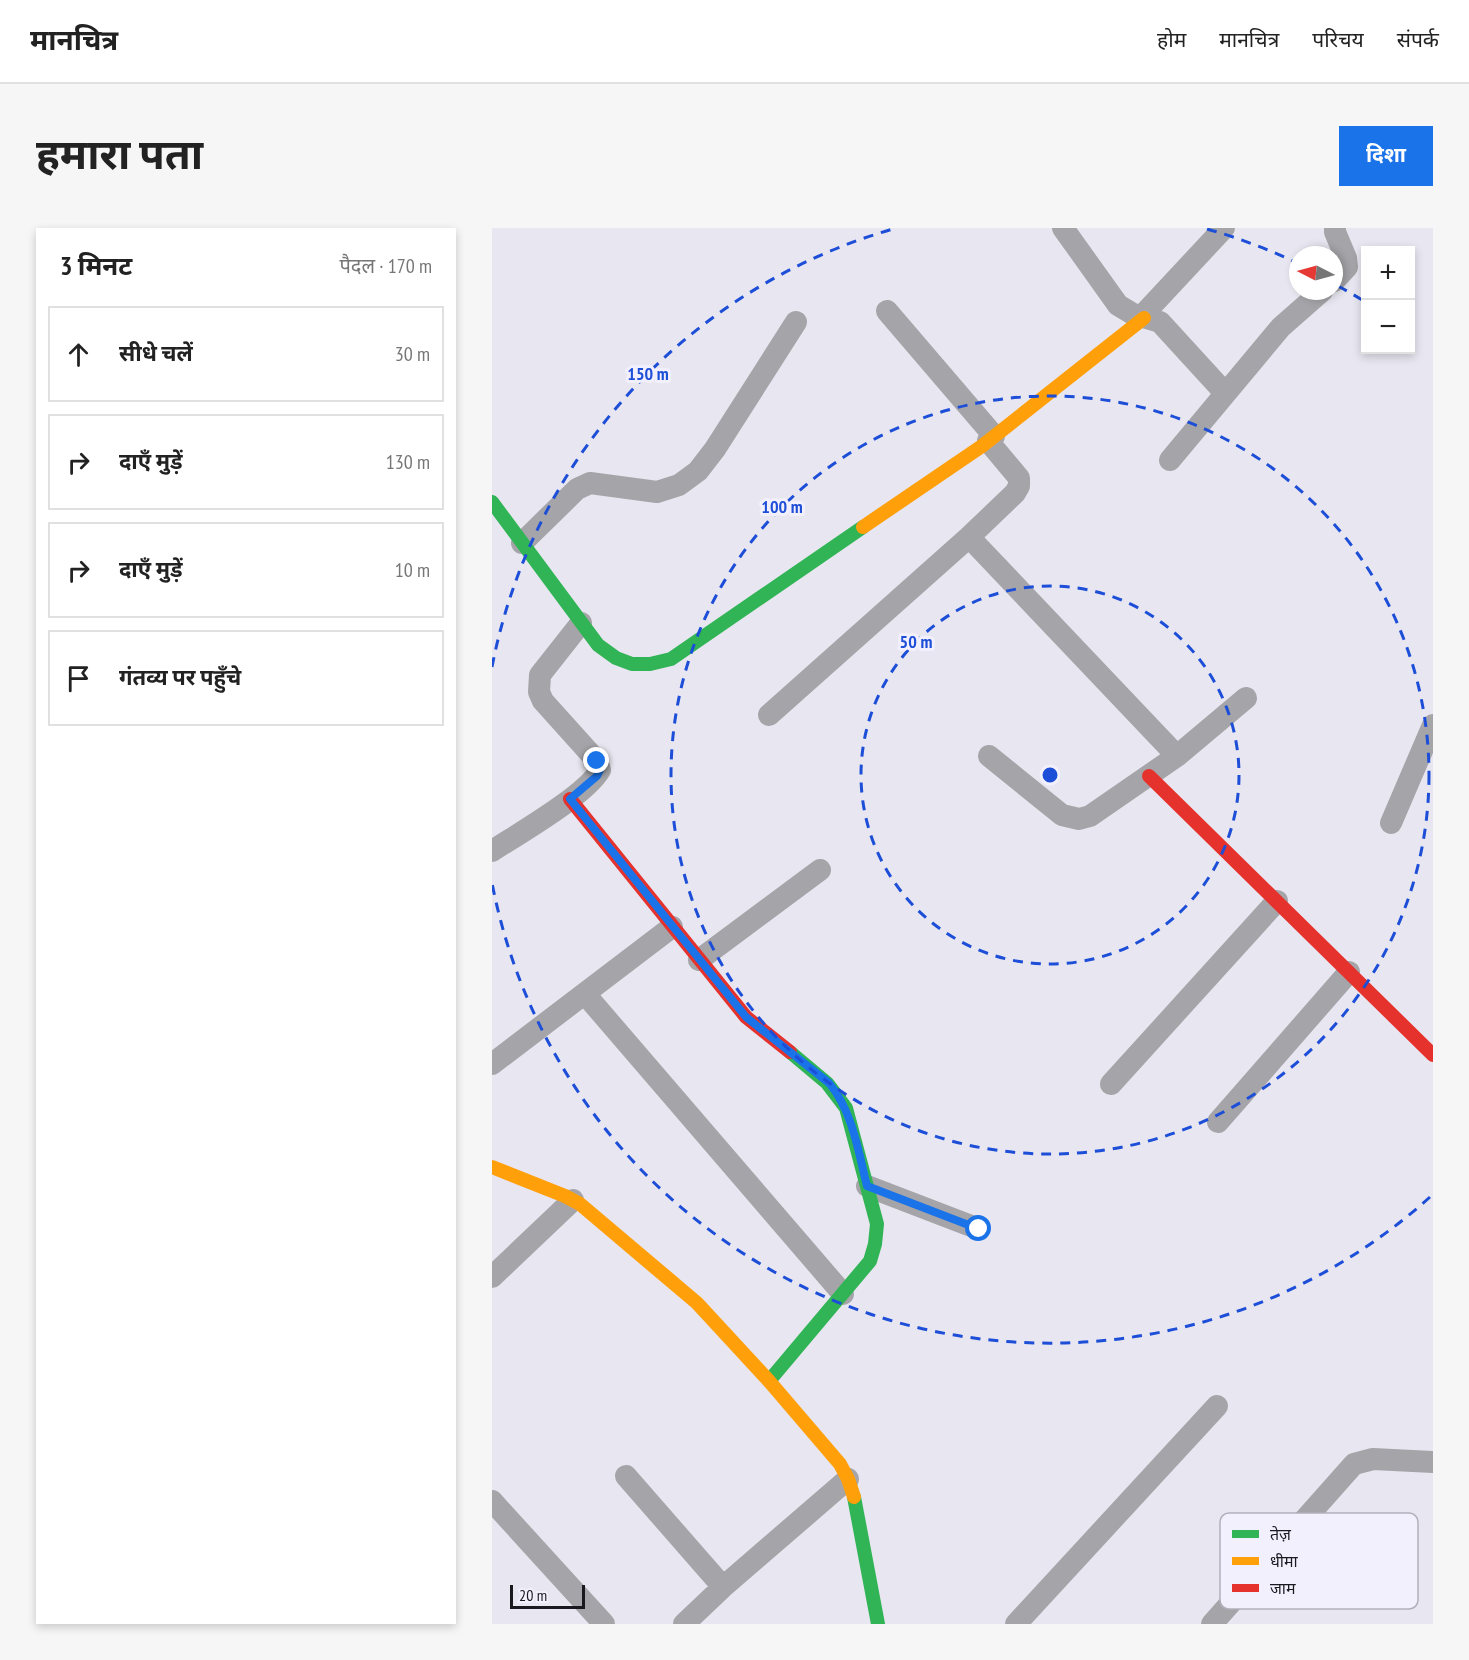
<!DOCTYPE html>
<html lang="hi">
<head>
<meta charset="utf-8">
<style>
	body { margin:0; font-family:"PT Sans Narrow","Noto Sans Devanagari",sans-serif; background:#f6f6f6; color:#222 }
	.controls { position:absolute; right:18px; top:18px; display:grid; overflow:hidden; border-radius:0px; box-shadow:0 3px 9px #0003 }
	.controls button { width:54px; height:54px; display:grid; place-items:center; padding:0; border:0; border-bottom:2px solid #e0e0e0; background:#fff; color:#222; font:30px sans-serif }
	.compass { position:absolute; left:797px; top:18px; width:54px; height:54px; border-radius:50%; background:#fff; box-shadow:0 3px 9px #0003; rotate:276deg }
	.scale { position:absolute; left:18px; bottom:15px; width:75px; box-sizing:border-box; padding-left:6px; border:3px solid #1a191f; border-top:0; font-size:16px; line-height:21px; white-space:nowrap; color:#1a191f; -webkit-text-stroke:4px #f2f0fd; paint-order:stroke }
	.stop { position:absolute; width:18px; height:18px; margin:-14px; border:4px solid #1a73e8; border-radius:50%; background:#fff }
	.stop.end { background:#1a73e8; border-color:#fff; box-shadow:0 2px 6px #0008 }
	.list { margin:0; padding:0; list-style:none }
	h2 { display:flex; justify-content:space-between; align-items:center; height:78px; margin:0; padding:0 24px; font-size:26px }
	h2 small { font-size:20px; font-weight:400; color:#767676 }
	.list li { display:grid; grid-template-columns:39px 1fr auto; gap:18px; align-items:center; box-sizing:border-box; height:96px; margin:0 12px 12px; padding:0 12px; border:2px solid #e0e0e0; border-radius:0px }
	.list b { display:block; font-size:22px; white-space:nowrap }
	.list em { font-size:20px; font-style:normal; color:#767676 }
	.icon { flex:none; width:33px; height:33px; fill:none; stroke:currentColor; stroke-width:2; stroke-linecap:round; stroke-linejoin:round }
	.map { position:relative; flex:none; width:941px; height:1396px; overflow:hidden; border-radius:0px }
	header { display:flex; align-items:center; gap:36px; box-sizing:border-box; height:84px; padding:0 30px; background:#fff; border-bottom:2px solid #e0e0e0 }
	header strong { font-size:28px }
	nav { display:flex; gap:33px; margin-inline-start:auto; font-size:21px }
	.intro { display:flex; align-items:center; justify-content:space-between; box-sizing:border-box; height:144px; padding:0 36px }
	h1 { margin:0; font-size:42px }
	.button { padding:15px 27px; border-radius:0px; background:#1a73e8; color:#fff; font-size:21px; font-weight:700 }
	main { display:flex; gap:36px; padding:0 36px }
	aside { flex:1; background:#fff; border-radius:0px; box-shadow:0 3px 9px #0003 }
	.map>svg:first-child { display:block }
	.lines { fill:none; stroke-linecap:round; stroke-linejoin:round }
	.street { stroke:#a5a5a9; stroke-width:22 }
	.fast { stroke:#30b455; stroke-width:14 }
	.slow { stroke:#ff9f0a; stroke-width:14 }
	.jam { stroke:#e5322d; stroke-width:14 }
	.route { stroke:#1a73e8; stroke-width:8 }
	.ring { fill:none; stroke:#1d4ed8; stroke-width:3; stroke-dasharray:10 8 }
	.key { fill:#f2f0fd; stroke:#b1b0ba; stroke-width:1.5 }
	.key-label { font-size:16px; fill:#1a191f }
	.centre { fill:#1d4ed8; stroke:#f2f0fd; stroke-width:3 }
	.ring-label { font-size:18px; text-anchor:middle; font-weight:bold; fill:#1d4ed8; stroke:#f2f0fd; stroke-width:6; stroke-linejoin:round; paint-order:stroke }
</style>
</head>
<body>
<header>
<strong>मानचित्र</strong>
<nav><a>होम</a><a>मानचित्र</a><a>परिचय</a><a>संपर्क</a></nav>
</header>
<div class="intro"><h1>हमारा पता</h1><a class="button">दिशा</a></div>
<main>
<aside>
<h2>3 मिनट<small>पैदल · 170 m</small></h2>
<ul class="list">
<li><svg class="icon" aria-label="ahead" viewBox="0 0 24 24"><path d="M12 20V5M6 11l6-6 6 6"/></svg><div><b>सीधे चलें</b></div><em>30 m</em></li>
<li><svg class="icon" aria-label="right" viewBox="0 0 24 24"><path d="M7 20v-9h11M14 6l5 5-5 5"/></svg><div><b>दाएँ मुड़ें</b></div><em>130 m</em></li>
<li><svg class="icon" aria-label="right" viewBox="0 0 24 24"><path d="M7 20v-9h11M14 6l5 5-5 5"/></svg><div><b>दाएँ मुड़ें</b></div><em>10 m</em></li>
<li><svg class="icon" aria-label="arrive" viewBox="0 0 24 24"><path d="M6 21V4h12l-3 4 3 4H6"/></svg><div><b>गंतव्य पर पहुँचे</b></div></li>
</ul>
</aside>
<div class="map">
<svg width="941" height="1396" viewBox="0 0 941 1396">
	<rect width="100%" height="100%" fill="#e8e6f0"/>
	<g class="lines">
		<path class="street" d="M 571,0 L 626,77 L 641,86 L 668,94 L 733,165
			M 842,53 L 855,39 L 854,30 L 843,4 L 843,0
			M 395,83 L 502,208
			M 649,89 L 732,0
			M 678,232 L 789,99 L 830,63
			M 477,309 L 685,528
			M 30,315 L 85,261 L 98,255 L 165,264 L 187,257 L 206,243 L 223,221 L 304,94
			M 277,487 L 477,309 L 523,265 L 527,258 L 527,250 L 496,213
			M 497,528 L 570,587 L 587,591 L 598,588 L 685,528 L 754,470
			M 899,595 L 941,497
			M 0,623 C 26,606 94,567 108,542 L 105,533 L 51,473 L 47,464 L 48,447 L 89,395
			M 207,732 L 328,642
			M 93,766 L 351,1066
			M 0,836 L 180,699
			M 619,856 L 785,673
			M 726,894 L 857,744
			M 375,958 L 487,1001
			M 0,1049 L 81,972
			M 134,1248 L 231,1359
			M 0,1273 L 112,1396
			M 192,1396 L 231,1359 L 356,1251
			M 524,1396 L 725,1178
			M 720,1396 L 862,1236 L 881,1231 L 941,1234"/>
		<path class="fast" d="M 0,274 L 106,417 L 124,430 L 140,436 L 158,436 L 179,431 L 371,299
			M 277,1153 L 378,1033 L 383,1016 L 385,996 L 354,880 L 335,855 L 298,824
			M 362,1269 L 386,1396"/>
		<path class="slow" d="M 371,299 L 490,218 L 652,90
			M 0,939 L 73,968 L 88,976 L 205,1075 L 277,1153 L 348,1236 L 356,1251 L 362,1269"/>
		<path class="jam" d="M 657,548 L 941,827
			M 78,571 L 254,789 L 298,824"/>
	</g>
	<g class="lines">
		<path class="route" d="M 105,533 L 108,542 L 105,548 L 78,571 L 254,789 L 337,855 C 361,884 366,923 375,958 L 487,1001"/>
	</g>
	<g class="ring">
		<circle cx="558" cy="547" r="189"/>
		<circle cx="558" cy="547" r="379"/>
		<path d="M938 969A568 568 0 0 1 0 655M0 439A568 568 0 0 1 401 1M715 1A568 568 0 0 1 803 34M846 58A568 568 0 0 1 872 73"/>
	</g>
	<rect x="728" y="1285" width="198" height="96" rx="9" class="key"/>
	<rect x="740" y="1302" width="27" height="8" fill="#30b455"/>
	<rect x="740" y="1329" width="27" height="8" fill="#ff9f0a"/>
	<rect x="740" y="1356" width="27" height="8" fill="#e5322d"/>
	<g class="key-label">
		<text x="778" y="1312">तेज़</text>
		<text x="778" y="1339">धीमा</text>
		<text x="778" y="1366">जाम</text>
	</g>
	<circle cx="558" cy="547" r="9" class="centre"/>
	<g class="ring-label">
		<text x="156" y="152">150 m</text>
		<text x="290" y="285">100 m</text>
		<text x="424" y="420">50 m</text>
	</g>
</svg>
<div class="controls">
<button>+</button>
<button>−</button>
</div>
<svg class="compass" viewBox="-18 -18 36 36"><path d="M0-13l5 13h-10z" fill="#e53935"/><path d="M0 13l5-13h-10z" fill="#767676"/></svg>
<div class="scale">20 m</div>
<div class="stop" style="left:487px;top:1001px"></div>
<div class="stop end" style="left:105px;top:533px"></div>
</div>
</main>
</body>
</html>
